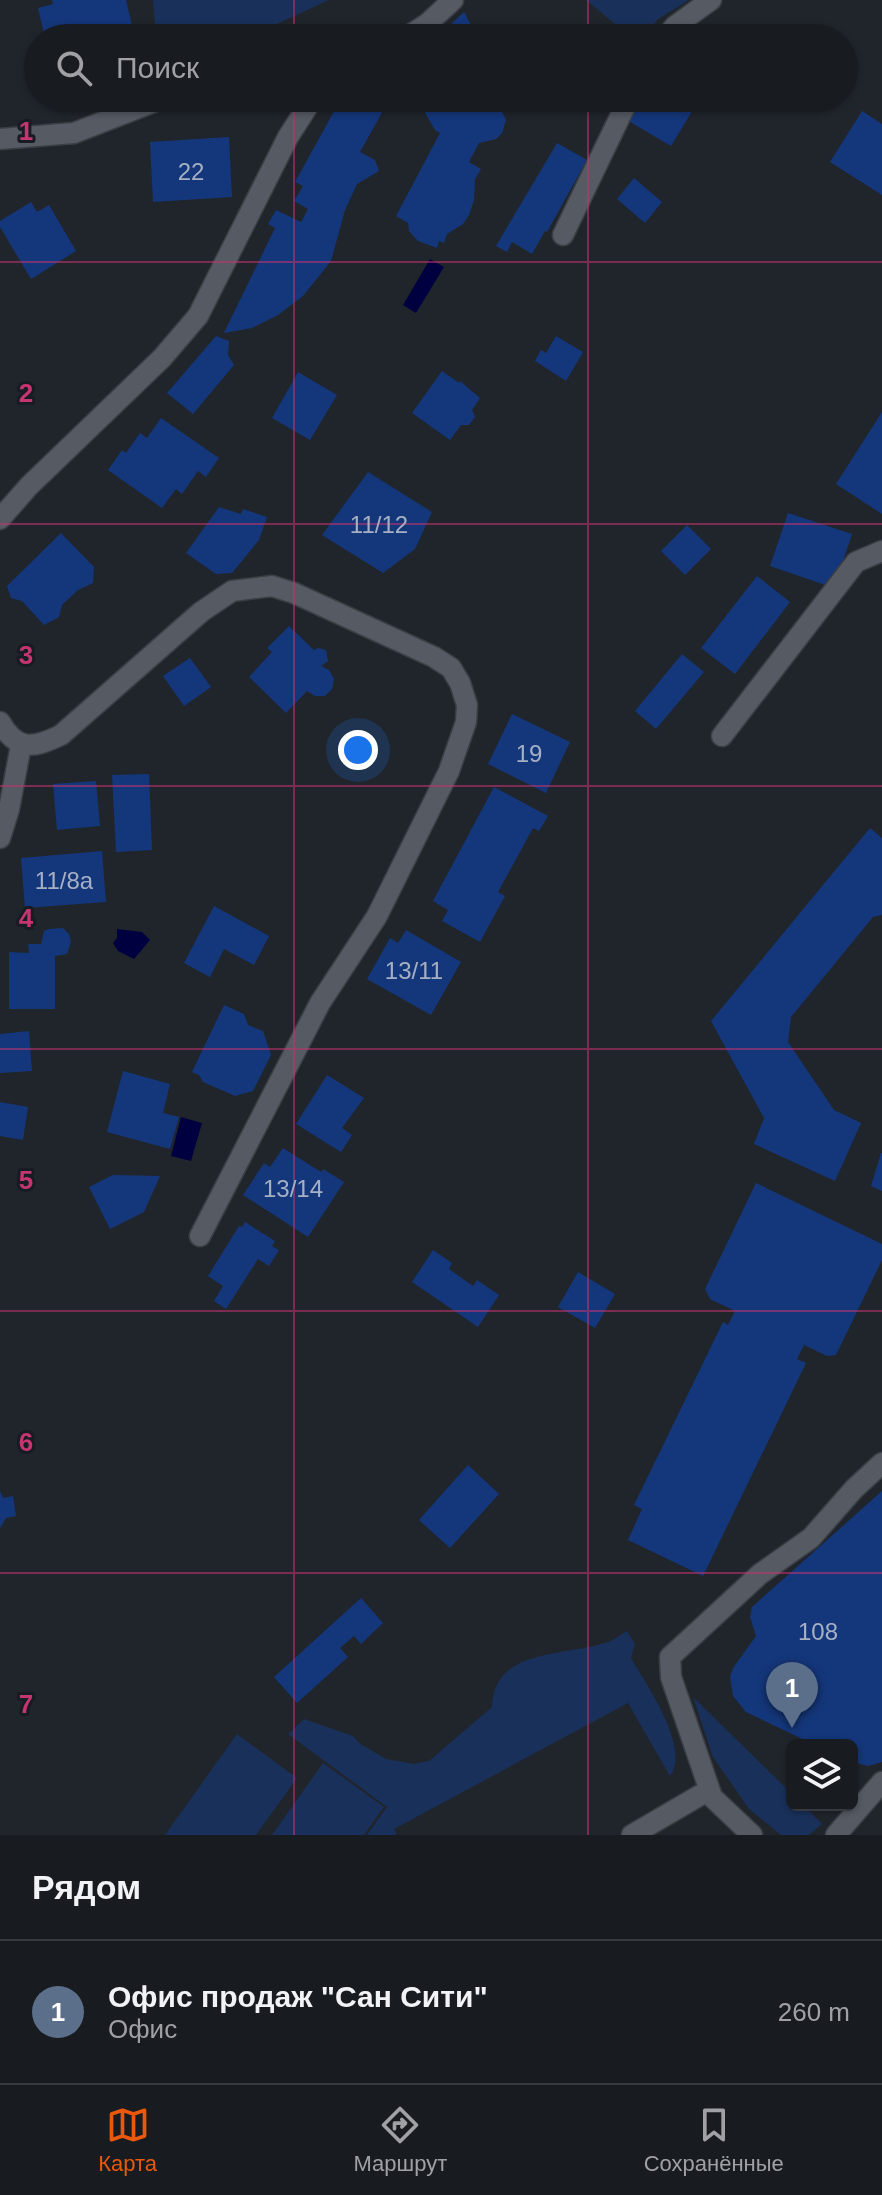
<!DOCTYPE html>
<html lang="ru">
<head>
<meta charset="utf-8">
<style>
	body { margin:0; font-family:Helvetica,sans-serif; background:#21252a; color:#f1f3f6 }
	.controls { position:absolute; right:24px; bottom:24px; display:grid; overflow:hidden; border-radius:12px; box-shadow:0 2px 6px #0004 }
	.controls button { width:72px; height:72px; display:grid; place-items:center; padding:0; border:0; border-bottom:2px solid #363a3f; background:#181c21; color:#f1f3f6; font:40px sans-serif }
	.you { position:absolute; left:358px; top:750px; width:28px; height:28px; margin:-20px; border:6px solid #fff; border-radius:50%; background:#1a73e8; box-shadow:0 0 0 12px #1a73e833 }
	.badge { display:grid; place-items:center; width:52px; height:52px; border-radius:50%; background:#ea580c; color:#fff; font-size:26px; font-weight:700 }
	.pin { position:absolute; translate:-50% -66px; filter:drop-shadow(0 2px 4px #0008) }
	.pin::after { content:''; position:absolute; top:42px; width:28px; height:24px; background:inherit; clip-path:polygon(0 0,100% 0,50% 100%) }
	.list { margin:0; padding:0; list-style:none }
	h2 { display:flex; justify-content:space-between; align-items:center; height:104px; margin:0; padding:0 32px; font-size:34px }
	h2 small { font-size:26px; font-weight:400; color:#9fa1a5 }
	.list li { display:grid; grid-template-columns:52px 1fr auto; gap:24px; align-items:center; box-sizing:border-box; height:144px; padding:0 32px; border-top:2px solid #363a3f }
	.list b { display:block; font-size:30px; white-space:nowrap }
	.list p { margin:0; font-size:26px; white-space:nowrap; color:#9fa1a5 }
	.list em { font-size:26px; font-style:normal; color:#9fa1a5 }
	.icon { flex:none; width:44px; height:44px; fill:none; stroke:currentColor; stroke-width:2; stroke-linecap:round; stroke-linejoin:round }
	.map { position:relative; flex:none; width:882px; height:1835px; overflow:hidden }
	.search { position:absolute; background:#181c21; box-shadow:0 2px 6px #0004; left:24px; right:24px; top:24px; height:88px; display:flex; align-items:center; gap:20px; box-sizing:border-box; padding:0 28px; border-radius:44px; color:#9fa1a5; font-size:30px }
	.sheet { height:248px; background:#181c21 }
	nav { display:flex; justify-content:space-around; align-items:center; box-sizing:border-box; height:112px; border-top:2px solid #363a3f; background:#181c21; font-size:22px; color:#9fa1a5 }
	nav a { display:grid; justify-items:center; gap:4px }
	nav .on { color:#ea580c }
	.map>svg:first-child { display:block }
	.green { fill:#19305a }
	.water { fill:#000040 }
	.building { fill:#14377b }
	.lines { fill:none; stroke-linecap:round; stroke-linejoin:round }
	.minor-casing { stroke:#3b3f44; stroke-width:23 }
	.minor { stroke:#565a63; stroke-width:20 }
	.grid { fill:none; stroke:#c5356f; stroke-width:2; stroke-opacity:0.55 }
	.labels { text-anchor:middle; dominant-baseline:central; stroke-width:6; stroke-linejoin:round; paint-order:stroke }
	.number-label { font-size:24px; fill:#a6b0c5 }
	.grid-label { font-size:26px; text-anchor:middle; font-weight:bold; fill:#c5356f; stroke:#171b22; stroke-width:6; stroke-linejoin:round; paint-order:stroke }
</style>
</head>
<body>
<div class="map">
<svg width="882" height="1835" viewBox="0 0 882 1835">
	<rect width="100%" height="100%" fill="#20252c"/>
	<path class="green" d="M 153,0 L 329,0 L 268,28 L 218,38 L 156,38 Z
		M 586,0 L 689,0 L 658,19 L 643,38 L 632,38 Z
		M 627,1631 L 635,1644 L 631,1658 C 646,1684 691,1748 670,1776 L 628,1703 L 394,1829 L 397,1835 L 367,1835 L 387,1807 L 288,1734 L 304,1719 L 353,1736 L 359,1743 L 386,1759 L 414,1764 L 429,1761 L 492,1707 C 493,1648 566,1656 605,1643 C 613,1641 620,1635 627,1631 Z
		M 693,1697 L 792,1794 L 792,1805 L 803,1805 L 822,1824 L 809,1835 L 781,1835 L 749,1809 L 713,1757 Z
		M 237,1734 L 297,1778 L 256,1835 L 165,1835 Z
		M 323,1763 L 384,1807 L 364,1835 L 272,1835 Z"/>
	<path class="water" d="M 430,259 L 444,267 L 416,313 L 403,305 Z
		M 117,929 L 142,932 L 150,940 L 134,959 L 118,951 L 113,943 L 117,938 Z
		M 181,1117 L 202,1123 L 191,1161 L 171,1156 Z"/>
	<path class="building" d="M 52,0 L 126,0 L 135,38 L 45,38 L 38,8 L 53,4 Z
		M 464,12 L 478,38 L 454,38 L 448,27 Z
		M 346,98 L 390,98 L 360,152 L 375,160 L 379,171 L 357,184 L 345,210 L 331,261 L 303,296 L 278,315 L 252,328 L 224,333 L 275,228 L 268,224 L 276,210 L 301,222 L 308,209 L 294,201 L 303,186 L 295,182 L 337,106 Z
		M 432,98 L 503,98 L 499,105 L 506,120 L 502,133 L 496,139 L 479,143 L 469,162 L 481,169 L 475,179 L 474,200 L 469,215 L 463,224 L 447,234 L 444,243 L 439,241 L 437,248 L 418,241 L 409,231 L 408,223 L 396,216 L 440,133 L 435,130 L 424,111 Z
		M 637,98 L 700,98 L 671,146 L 625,119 Z
		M 862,111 L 882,124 L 882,195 L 830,162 Z
		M 229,137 L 232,197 L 153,202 L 150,142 Z
		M 557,143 L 587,160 L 547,232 L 545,231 L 532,254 L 512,242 L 507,252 L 496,246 Z
		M 634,178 L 662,202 L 645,223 L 617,199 Z
		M 31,202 L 37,212 L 49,205 L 76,251 L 31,279 L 0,227 L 0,221 Z
		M 216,336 L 229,341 L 228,355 L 234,365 L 193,414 L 167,393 Z
		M 556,336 L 583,352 L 566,381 L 535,361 L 541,350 L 546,353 Z
		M 442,371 L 459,383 L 460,381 L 480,398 L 472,410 L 475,417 L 469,425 L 461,425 L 450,440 L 412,413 Z
		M 298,372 L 337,395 L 310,440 L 272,418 Z
		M 882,412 L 882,514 L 836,484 Z
		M 161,418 L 219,458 L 206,477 L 198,471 L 182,494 L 176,489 L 162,508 L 108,470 L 122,450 L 126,453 L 140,433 L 147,438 Z
		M 368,472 L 432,512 L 415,549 L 383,573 L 322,535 Z
		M 219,507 L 241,514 L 243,509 L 267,517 L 259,540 L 232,573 L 216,574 L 186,553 Z
		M 788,513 L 852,534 L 834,588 L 770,566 Z
		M 687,525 L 711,549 L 685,575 L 661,551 Z
		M 61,533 L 94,567 L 93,583 L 78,590 L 62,605 L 59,617 L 44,625 L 22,601 L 11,598 L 7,586 Z
		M 757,576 L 790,602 L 735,674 L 701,648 Z
		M 289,626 L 314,650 L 318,648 L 326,650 L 328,661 L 321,666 L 329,670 L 334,679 L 332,689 L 325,696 L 315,696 L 307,691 L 286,713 L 249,677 L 272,652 L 267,648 Z
		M 682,654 L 704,672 L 656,729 L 635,711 Z
		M 190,658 L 211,687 L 184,706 L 163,676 Z
		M 512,714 L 570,742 L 546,793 L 488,764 Z
		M 149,774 L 152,850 L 116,852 L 112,775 Z
		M 96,781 L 100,826 L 57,830 L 53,784 Z
		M 494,787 L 548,816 L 539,831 L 533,828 L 498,892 L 505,896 L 480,942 L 442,921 L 448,910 L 433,901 Z
		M 870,828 L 882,838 L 882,915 L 873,917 L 791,1017 L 788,1042 L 834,1110 L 861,1123 L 835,1181 L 754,1144 L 764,1118 L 711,1021 Z
		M 102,851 L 106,902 L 25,908 L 21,858 Z
		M 214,906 L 269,936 L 254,965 L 224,949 L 210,977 L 184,963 Z
		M 63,928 L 69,934 L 71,942 L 67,954 L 55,956 L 55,1009 L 9,1009 L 9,952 L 29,953 L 28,944 L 41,944 L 44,931 L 49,929 Z
		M 406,930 L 461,962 L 431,1015 L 367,979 L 390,938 L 398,943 Z
		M 224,1005 L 244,1014 L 248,1025 L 263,1031 L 271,1055 L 253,1091 L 235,1096 L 203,1082 L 199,1075 L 192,1072 Z
		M 29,1031 L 32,1071 L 0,1073 L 0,1034 Z
		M 123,1071 L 170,1084 L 163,1113 L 179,1117 L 170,1149 L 107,1132 Z
		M 327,1075 L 364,1098 L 342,1128 L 352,1135 L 341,1152 L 296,1124 Z
		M 0,1102 L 28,1107 L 23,1140 L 0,1136 Z
		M 283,1148 L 321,1172 L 323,1169 L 344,1182 L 308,1237 L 243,1195 L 264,1163 L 270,1167 Z
		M 881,1153 L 882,1153 L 882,1191 L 871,1186 Z
		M 113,1175 L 160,1176 L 144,1212 L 110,1229 L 89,1187 Z
		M 756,1183 L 882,1244 L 882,1260 L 836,1355 L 827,1356 L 804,1345 L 797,1359 L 806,1363 L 703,1576 L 628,1540 L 642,1509 L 634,1505 L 723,1322 L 728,1325 L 735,1311 L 710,1299 L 705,1289 Z
		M 245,1222 L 275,1241 L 272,1246 L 279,1250 L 269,1266 L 258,1259 L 226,1309 L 214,1301 L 223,1286 L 208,1276 L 239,1226 L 242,1227 Z
		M 433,1250 L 452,1263 L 449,1269 L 473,1286 L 477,1280 L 499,1295 L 478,1327 L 412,1282 Z
		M 578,1272 L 615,1294 L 595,1328 L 558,1307 Z
		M 468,1465 L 499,1494 L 450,1548 L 419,1520 Z
		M 0,1491 L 3,1498 L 13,1496 L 16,1516 L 6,1518 L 0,1528 Z
		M 882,1491 L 882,1762 L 868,1766 L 852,1762 L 852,1745 L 815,1745 L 746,1712 L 733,1696 L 730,1677 L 733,1668 L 756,1636 L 750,1617 L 752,1607 Z
		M 361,1598 L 383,1623 L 361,1644 L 354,1636 L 340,1648 L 348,1657 L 297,1703 L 274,1677 Z"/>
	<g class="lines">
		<g class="minor-casing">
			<path id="minor" d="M 405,38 L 427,24 L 453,0
				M 665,38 L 675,26 L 711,0
				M 0,139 L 74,133 L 164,98
				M 563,235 L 629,98
				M 0,519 L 29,486 L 162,358 L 198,316 L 288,137 L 313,98
				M 0,722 C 17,752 34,748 61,735 L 201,612 L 232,591 L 272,586 L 294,593 L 434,657 L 451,668 L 460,683 L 467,705 L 466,722 L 449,771 L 377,916 L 320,1003 L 200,1236
				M 722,736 L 856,562 L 882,551
				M 0,838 L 9,809 L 21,745
				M 632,1835 L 709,1790
				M 752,1835 L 712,1797 L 671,1677 L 670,1657 L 760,1574 L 811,1538 L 854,1489 L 882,1463
				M 836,1835 L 882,1782"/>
		</g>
		<use href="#minor" class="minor"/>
	</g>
	<path class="grid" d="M 294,0 L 294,38M 588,0 L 588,38M 294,98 L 294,1835M 588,98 L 588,1835M 0,262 L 882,262M 0,524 L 882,524M 0,786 L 882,786M 0,1049 L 882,1049M 0,1311 L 882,1311M 0,1573 L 882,1573"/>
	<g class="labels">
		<g class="number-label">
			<text x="191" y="171">22</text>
			<text x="379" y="524">11/12</text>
			<text x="529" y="753">19</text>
			<text x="64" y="880">11/8а</text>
			<text x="414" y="970">13/11</text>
			<text x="293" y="1188">13/14</text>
			<text x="818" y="1631">108</text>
		</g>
	</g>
	<g class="grid-label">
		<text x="26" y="140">1</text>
		<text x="26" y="402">2</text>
		<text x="26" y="664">3</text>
		<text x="26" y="927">4</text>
		<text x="26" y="1189">5</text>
		<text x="26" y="1451">6</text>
		<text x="26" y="1713">7</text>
	</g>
</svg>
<div class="controls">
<button><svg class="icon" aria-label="layers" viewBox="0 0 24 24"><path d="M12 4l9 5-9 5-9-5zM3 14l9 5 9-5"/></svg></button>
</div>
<div class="you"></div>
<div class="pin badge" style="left:792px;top:1728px;background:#5c6f8a">1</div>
<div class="search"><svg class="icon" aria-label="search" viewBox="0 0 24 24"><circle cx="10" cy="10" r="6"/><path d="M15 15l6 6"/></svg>Поиск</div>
</div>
<section class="sheet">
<h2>Рядом<small></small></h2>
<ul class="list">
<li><span class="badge" style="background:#5c6f8a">1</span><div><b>Офис продаж &quot;Сан Сити&quot;</b><p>Офис</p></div><em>260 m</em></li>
</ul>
</section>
<nav>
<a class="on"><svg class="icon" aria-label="map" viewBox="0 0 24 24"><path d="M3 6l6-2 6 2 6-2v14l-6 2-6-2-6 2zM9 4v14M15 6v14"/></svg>Карта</a>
<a><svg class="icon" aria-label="directions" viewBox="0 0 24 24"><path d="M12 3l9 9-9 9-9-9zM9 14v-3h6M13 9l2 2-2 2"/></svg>Маршрут</a>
<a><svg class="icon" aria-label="saved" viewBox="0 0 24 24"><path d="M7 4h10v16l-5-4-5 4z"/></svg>Сохранённые</a>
</nav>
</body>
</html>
